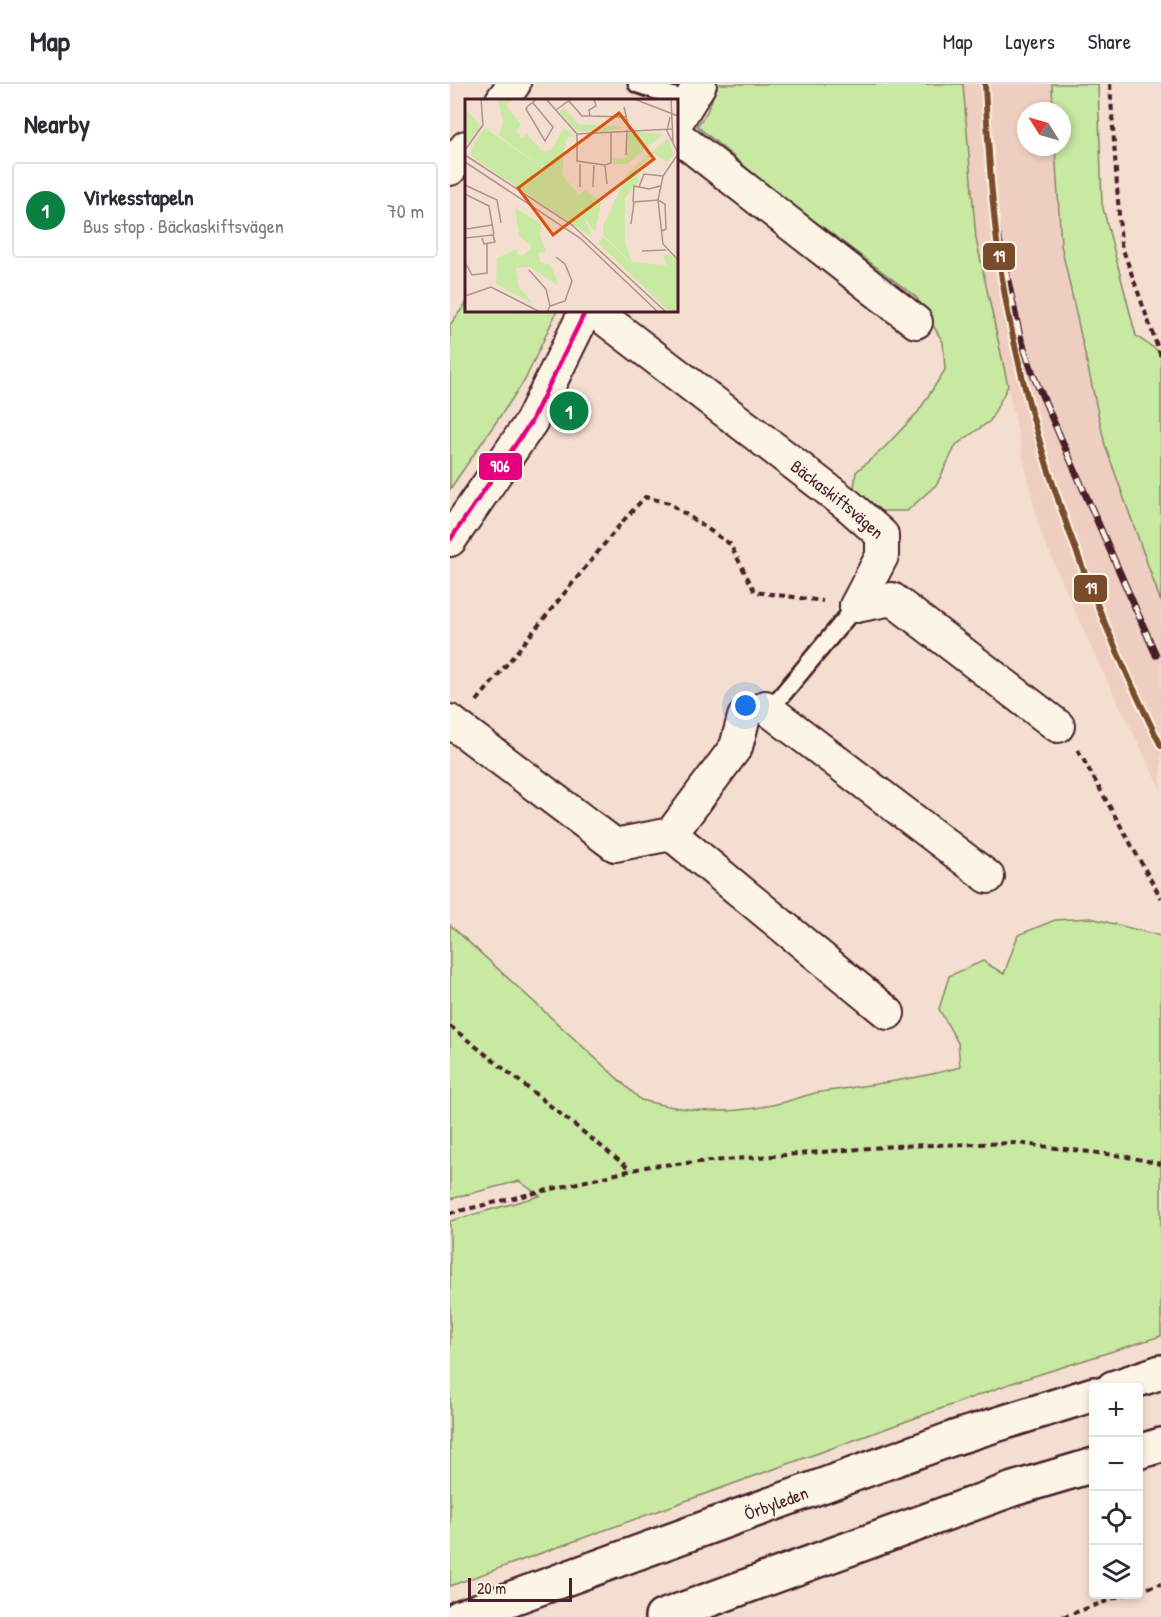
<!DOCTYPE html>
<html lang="en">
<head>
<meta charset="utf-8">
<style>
	body { margin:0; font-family:"Patrick Hand",sans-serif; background:#f2f2f3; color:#2b2b33 }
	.controls { position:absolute; right:18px; bottom:18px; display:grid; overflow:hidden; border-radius:6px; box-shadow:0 3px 9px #0003 }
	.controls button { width:54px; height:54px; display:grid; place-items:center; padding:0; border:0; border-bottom:2px solid #e1e1e2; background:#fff; color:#2b2b33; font:30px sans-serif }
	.compass { position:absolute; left:567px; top:18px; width:54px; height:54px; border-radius:50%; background:#fff; box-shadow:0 3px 9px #0003; rotate:307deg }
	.scale { position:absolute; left:18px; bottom:15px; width:104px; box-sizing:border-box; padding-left:6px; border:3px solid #4a1f2b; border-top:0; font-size:16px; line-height:21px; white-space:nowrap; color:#4a1f2b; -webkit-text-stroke:4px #fcf5e5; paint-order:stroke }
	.you { position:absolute; left:296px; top:622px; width:21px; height:21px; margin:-15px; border:4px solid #fff; border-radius:50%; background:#1a73e8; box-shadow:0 0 0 9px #1a73e833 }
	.badge { display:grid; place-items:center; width:39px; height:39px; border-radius:50%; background:#0b8043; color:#fff; font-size:20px; font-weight:700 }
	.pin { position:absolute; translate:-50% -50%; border:3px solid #fff; box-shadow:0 2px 6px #0006 }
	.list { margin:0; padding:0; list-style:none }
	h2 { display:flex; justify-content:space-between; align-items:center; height:78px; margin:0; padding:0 24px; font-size:26px }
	h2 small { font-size:20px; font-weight:400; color:#7c7c81 }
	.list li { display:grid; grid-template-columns:39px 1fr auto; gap:18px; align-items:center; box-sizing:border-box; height:96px; margin:0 12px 12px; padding:0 12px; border:2px solid #e1e1e2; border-radius:6px }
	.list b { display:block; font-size:22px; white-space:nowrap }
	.list p { margin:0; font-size:20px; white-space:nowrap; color:#7c7c81 }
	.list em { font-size:20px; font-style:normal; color:#7c7c81 }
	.icon { flex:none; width:33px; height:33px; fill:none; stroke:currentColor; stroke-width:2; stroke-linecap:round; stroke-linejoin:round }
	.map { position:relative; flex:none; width:711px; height:1533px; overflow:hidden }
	header { display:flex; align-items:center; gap:36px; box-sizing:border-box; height:84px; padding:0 30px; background:#fff; border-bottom:2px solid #e1e1e2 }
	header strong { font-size:28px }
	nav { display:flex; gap:33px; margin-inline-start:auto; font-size:21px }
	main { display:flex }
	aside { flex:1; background:#fff }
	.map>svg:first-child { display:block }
	.built { fill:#eecec0 }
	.green { fill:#c7e9a2; stroke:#888466; stroke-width:1.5 }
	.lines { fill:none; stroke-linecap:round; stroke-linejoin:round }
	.service-casing { stroke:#4a1f2b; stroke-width:21 }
	.minor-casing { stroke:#4a1f2b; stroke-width:36 }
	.secondary-casing { stroke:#4a1f2b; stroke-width:38 }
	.path { stroke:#4a1f2b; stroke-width:4; stroke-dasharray:6 4.5; stroke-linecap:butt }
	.service { stroke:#fcf5e5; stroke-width:16 }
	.minor { stroke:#fcf5e5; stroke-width:32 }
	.secondary { stroke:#fcf5e5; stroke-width:33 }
	.rail-casing { stroke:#4a1f2b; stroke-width:7 }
	.rail { stroke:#fcf5e5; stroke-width:4.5; stroke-dasharray:14; stroke-linecap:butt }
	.bus-1-casing { stroke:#fcf5e5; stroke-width:9 }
	.bus-1 { stroke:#e5007d; stroke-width:4.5 }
	.metro-1-casing { stroke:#fcf5e5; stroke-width:10 }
	.metro-1 { stroke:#7a4b2a; stroke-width:6 }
	.labels { text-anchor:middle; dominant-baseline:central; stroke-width:5; stroke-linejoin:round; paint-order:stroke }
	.street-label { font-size:18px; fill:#4a1f2b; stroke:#fcf5e5 }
	.inset-road { fill:none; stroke:#b0928d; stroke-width:1.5 }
	.view { fill:#d8530f; fill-opacity:0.15; stroke:#d8530f; stroke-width:3 }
	.inset-edge { fill:none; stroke:#4a1f2b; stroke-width:3 }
	.line-badge { stroke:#fcf5e5; stroke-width:2 }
	.badge-label { font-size:16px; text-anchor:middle; font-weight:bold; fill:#fff }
</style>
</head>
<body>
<header>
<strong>Map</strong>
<nav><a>Map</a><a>Layers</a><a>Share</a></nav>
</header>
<main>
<aside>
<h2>Nearby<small></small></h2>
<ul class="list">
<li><span class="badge">1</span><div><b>Virkesstapeln</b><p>Bus stop · Bäckaskiftsvägen</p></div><em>70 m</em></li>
</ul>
</aside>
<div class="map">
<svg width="711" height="1533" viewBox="0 0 711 1533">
	<rect width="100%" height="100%" fill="#f4decf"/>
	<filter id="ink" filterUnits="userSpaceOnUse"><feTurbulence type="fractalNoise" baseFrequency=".0167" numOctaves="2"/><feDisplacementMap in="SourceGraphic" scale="12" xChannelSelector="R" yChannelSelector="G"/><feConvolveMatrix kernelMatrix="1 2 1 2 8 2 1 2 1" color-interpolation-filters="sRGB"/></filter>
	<g filter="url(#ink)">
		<path class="built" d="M 513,0 L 602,0 L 603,27 L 576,27 L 576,63 L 605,63 L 611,161 L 655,361 L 711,518 L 711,705 L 644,570 L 589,445 L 526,155 Z"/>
		<path class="green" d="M 268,0 L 513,0 L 526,155 L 558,302 L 540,337 L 506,361 L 487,400 L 457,427 L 428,427 L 403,412 L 406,388 L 433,365 L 468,328 L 495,286 L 493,258 L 466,213 L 322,105 L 247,42 L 257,28 Z
			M 602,0 L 648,0 L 652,120 L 686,252 L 711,269 L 711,518 L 655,361 L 611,161 L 605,63 L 612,63 L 612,27 L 603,27 Z
			M 16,219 L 16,226 L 107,227 L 75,296 L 0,405 L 0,241 Z
			M 641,834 L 711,852 L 711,1252 L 565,1298 L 0,1502 L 0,1137 L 90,1112 L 69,1097 L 0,1115 L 0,841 L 191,1016 C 241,1029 280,1031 331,1019 C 344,1016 357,1010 371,1008 C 418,1001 464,996 510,983 L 508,959 L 489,925 L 499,892 L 533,877 L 554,890 L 568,851 L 605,836 Z"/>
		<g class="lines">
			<g class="service-casing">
				<path id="service" d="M 187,0 L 240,18
					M 310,625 L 327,617 L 406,522"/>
			</g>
			<g class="minor-casing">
				<g id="minor">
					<path d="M 52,16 L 64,0"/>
					<path d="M 226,39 L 250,0"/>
					<path d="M 226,51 L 466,238"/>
					<path d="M 0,85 L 16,63"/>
					<path id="s1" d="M 143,226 L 398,421 L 432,451 L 432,472 L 406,522"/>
					<path d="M 0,456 L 81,338 L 136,226"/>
					<path d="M 406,522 L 442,515 L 608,642"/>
					<path d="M 315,623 L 538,793"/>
					<path d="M 0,637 L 165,761 L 221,750 L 286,663 L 294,633"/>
					<path d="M 221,750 L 438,929"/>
				</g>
			</g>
			<g class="secondary-casing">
				<g id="secondary">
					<path d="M 663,1304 L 711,1288"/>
					<path d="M 688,1368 L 711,1361"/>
					<path id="s2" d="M 10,1533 L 504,1354 L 644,1310"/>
					<path d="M 212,1533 L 563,1405 L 644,1381"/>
				</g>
			</g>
			<path class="path" d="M 660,0 L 671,160 L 711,273
				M 27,617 L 173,437 L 195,413 L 219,419 L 280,460 L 305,508 L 373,517
				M 628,666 L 711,814
				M 0,942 L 181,1086
				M 0,1129 L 200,1082 L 445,1062 L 566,1059 L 673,1072 L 711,1080
				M 688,1507 L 711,1500
				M 613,1533 L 676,1510"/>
			<use href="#service" class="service"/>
			<use href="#minor" class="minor"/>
			<use href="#secondary" class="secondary"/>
			<g class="rail-casing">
				<path id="rail" d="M 536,0 L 538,55
					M 543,128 L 570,252 L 584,293 L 706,571"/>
			</g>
			<use href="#rail" class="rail"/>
			<g class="bus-1-casing">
				<path id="bus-1" d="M 0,456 L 81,338 L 136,226"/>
			</g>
			<use href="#bus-1" class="bus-1"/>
			<g class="metro-1-casing">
				<path id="metro-1" d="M 535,0 C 538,65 542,130 552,195 C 579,358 638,514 711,662"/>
			</g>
			<use href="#metro-1" class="metro-1"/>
		</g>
	</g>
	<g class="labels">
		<g class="street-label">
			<text stroke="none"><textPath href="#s1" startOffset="309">Bäckaskiftsvägen</textPath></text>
			<text stroke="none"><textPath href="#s2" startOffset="336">Örbyleden</textPath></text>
		</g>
	</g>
	<g transform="translate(15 15)">
		<rect width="213" height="213" fill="#f4decf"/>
		<path d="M 33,0 L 47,0 L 41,6 L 56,26 L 51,32 L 57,39 L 62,35 L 77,52 L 86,51 L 99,29 L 110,38 L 103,38 L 100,44 L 97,76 L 114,96 L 120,91 L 136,103 L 130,133 L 119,118 L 128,139 L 6,57 L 6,49 L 20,29 L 85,74 L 34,37 L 38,23 ZM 99,8 L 113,25 L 162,28 L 138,33 L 111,32 L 94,13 ZM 0,10 L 16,27 L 0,47 ZM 163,32 L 198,35 L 162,65 L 148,65 L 148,59 L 161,59 ZM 203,39 L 209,56 L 202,63 L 188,54 L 171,71 L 174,83 L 160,99 L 160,143 L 167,163 L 202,166 L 198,157 L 202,154 L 213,162 L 213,213 L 205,213 L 133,144 L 138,138 L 183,179 L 166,163 L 138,136 L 138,127 L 163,74 ZM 50,109 L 76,125 L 75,137 L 81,153 L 74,154 L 75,163 L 85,166 L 92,180 L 92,186 L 65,168 L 51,169 L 54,188 L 68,205 L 31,185 L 32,159 L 52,150 L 52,155 L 57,157 L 67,148 L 54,136 Z" fill="#c7e9a2"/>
		<path class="inset-road" d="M 81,0 L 112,35 L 207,30M 129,0 L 131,7 L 124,11 L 125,17 L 161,18M 169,0 L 213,17M 206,0 L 208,43M 104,2 L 117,17 L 125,17M 68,4 L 88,28 L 80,42 L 61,10 L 63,7 L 72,0M 159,8 L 164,30M 91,11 L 106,0M 205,18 L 202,32 L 213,54M 112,35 L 112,62 L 140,66M 0,51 L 18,26 L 16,0M 213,55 L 198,77 L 193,101 L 198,145 L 213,161M 0,56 L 107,126 L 201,213M 161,56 L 162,31M 0,63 L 115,139 L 193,213M 140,66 L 146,64 L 146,34M 140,67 L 142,85M 0,86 L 32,101 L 36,124M 115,88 L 115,65M 128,88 L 129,66M 174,88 L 179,75 L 198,77M 0,95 L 24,107 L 29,136M 168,103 L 169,87 L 184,90 L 195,87M 166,125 L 169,103 L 193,101 L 200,105 L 201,130 L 197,132M 2,130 L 27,126M 0,139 L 28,136 L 30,143 L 19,145 L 17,139M 177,152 L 201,151M 0,163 L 7,176 L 22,174 L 22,144M 64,171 L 81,190 L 85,207 L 82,213M 0,197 L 26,188 L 75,213M 85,207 L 100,202 L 107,182 L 100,165 L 91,158"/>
		<path class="view" d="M 154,14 L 189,60 L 88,136 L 53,89 Z"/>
		<rect width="213" height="213" class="inset-edge"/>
	</g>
	<g class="line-badge">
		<rect x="532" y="158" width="34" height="29" rx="6" fill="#7a4b2a"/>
		<rect x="28" y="368" width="45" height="29" rx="6" fill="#e5007d"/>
		<rect x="623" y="490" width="35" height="29" rx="6" fill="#7a4b2a"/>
	</g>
	<g class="badge-label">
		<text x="549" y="178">19</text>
		<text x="50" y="388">906</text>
		<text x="641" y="510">19</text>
	</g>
</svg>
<div class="controls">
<button>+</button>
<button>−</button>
<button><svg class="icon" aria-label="locate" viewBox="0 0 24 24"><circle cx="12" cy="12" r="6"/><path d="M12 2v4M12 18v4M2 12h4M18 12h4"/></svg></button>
<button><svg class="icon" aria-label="layers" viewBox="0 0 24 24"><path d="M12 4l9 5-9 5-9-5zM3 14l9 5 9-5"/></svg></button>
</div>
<svg class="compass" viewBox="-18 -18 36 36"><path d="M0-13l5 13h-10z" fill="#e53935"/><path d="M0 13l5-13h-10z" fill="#7c7c81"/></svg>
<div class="scale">20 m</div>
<div class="you"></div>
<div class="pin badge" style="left:119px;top:327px">1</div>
</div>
</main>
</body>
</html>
